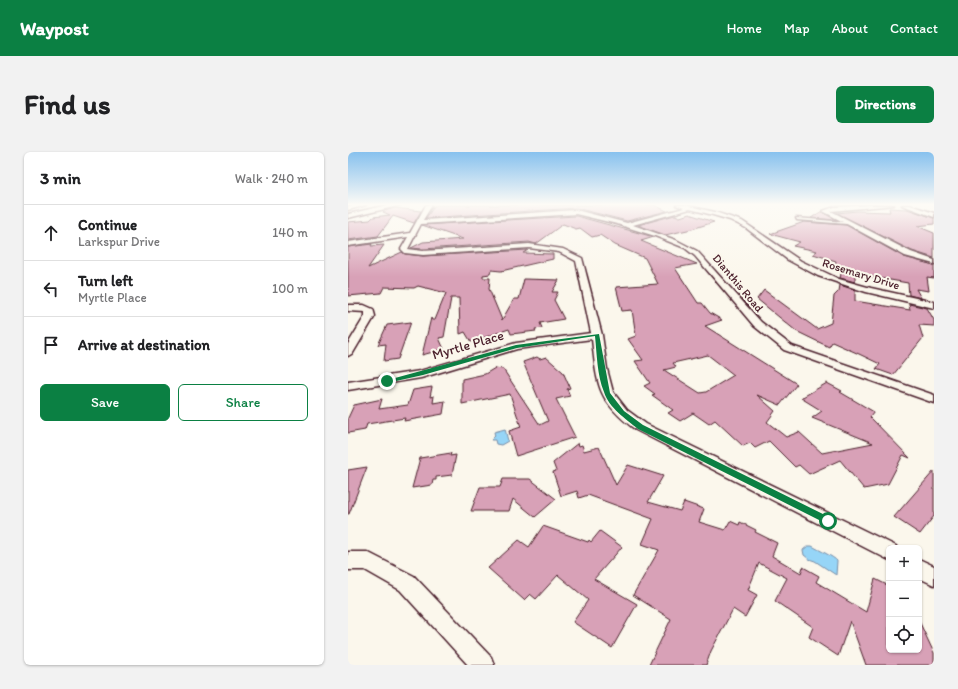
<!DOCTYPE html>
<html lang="en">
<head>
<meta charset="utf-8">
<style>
	body { margin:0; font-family:Itim,sans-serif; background:#f2f2f2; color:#202124 }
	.controls { position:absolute; right:12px; bottom:12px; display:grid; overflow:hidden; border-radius:6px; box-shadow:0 1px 3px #0004 }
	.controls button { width:36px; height:36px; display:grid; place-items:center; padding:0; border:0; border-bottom:1px solid #e0e0e0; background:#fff; color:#202124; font:20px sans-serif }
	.stop { position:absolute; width:12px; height:12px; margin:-9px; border:3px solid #0b8043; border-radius:50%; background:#fff }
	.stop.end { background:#0b8043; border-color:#fff; box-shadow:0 1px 4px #0008 }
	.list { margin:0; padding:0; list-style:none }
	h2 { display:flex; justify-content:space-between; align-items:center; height:52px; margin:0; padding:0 16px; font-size:17px }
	h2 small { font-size:13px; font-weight:400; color:#757577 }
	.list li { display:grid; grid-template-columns:26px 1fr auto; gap:12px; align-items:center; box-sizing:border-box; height:56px; padding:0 16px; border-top:1px solid #e0e0e0 }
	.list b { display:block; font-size:15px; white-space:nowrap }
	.list p { margin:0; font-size:13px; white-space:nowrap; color:#757577 }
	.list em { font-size:13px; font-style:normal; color:#757577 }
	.actions { display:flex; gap:8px; padding:12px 16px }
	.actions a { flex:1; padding:9px 0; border:1px solid #0b8043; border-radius:6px; text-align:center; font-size:14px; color:#0b8043 }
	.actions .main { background:#0b8043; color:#fff }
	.icon { flex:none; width:22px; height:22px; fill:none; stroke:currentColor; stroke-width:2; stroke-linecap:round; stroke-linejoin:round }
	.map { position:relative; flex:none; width:586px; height:513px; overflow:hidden; border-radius:6px }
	header { display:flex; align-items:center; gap:24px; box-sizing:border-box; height:56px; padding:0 20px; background:#0b8043; color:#fff }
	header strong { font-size:19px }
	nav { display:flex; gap:22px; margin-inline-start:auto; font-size:14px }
	.intro { display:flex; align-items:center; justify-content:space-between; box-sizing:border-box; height:96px; padding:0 24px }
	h1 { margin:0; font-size:28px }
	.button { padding:10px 18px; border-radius:6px; background:#0b8043; color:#fff; font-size:14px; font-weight:700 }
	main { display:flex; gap:24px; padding:0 24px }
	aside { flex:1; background:#fff; border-radius:6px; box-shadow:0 1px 3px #0004 }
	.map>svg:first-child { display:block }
	.water { fill:#96d5f7; stroke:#788ca5 }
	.building { fill:#d8a1b7; stroke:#4a1f2b; fill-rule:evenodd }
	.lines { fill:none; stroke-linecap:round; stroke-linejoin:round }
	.service-casing { stroke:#4a1f2b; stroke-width:3 }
	.minor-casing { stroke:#4a1f2b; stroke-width:3 }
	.secondary-casing { stroke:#4a1f2b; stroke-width:3 }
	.service { fill:#fbf7ec; fill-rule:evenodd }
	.minor { fill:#fbf7ec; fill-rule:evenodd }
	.secondary { fill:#fbf7ec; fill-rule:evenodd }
	.route { fill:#0b8043 }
	.labels { text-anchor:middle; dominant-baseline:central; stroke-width:4; stroke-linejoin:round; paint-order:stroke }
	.far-street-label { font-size:12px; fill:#4a1f2b; stroke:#fbf7ec }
	.street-label { font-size:14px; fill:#4a1f2b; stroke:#fbf7ec }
</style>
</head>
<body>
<header>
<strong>Waypost</strong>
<nav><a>Home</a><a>Map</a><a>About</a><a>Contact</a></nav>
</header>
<div class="intro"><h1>Find us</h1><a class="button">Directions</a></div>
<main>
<aside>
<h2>3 min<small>Walk · 240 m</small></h2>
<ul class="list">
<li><svg class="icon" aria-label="ahead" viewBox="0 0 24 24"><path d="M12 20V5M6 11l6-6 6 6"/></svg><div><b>Continue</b><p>Larkspur Drive</p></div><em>140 m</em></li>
<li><svg class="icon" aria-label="left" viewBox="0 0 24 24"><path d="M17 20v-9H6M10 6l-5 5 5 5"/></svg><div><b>Turn left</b><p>Myrtle Place</p></div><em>100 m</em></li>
<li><svg class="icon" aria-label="arrive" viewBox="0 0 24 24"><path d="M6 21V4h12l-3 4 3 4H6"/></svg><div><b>Arrive at destination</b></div></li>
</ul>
<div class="actions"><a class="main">Save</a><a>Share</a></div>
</aside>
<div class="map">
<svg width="586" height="513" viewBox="0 0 586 513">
	<rect width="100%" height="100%" fill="#fbf7ec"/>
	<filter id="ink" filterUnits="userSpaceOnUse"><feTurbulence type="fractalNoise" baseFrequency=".025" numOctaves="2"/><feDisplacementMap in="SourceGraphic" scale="8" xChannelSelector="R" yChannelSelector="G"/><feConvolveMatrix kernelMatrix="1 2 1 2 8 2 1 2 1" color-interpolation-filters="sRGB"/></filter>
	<g filter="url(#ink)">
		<path class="water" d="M 157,277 L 160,289 L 153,293 L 148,292 L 147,288 L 143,288 L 147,284 L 146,280 Z
			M 460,394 L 464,394 C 471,398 486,405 489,409 L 488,423 L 467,409 L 461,407 L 456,403 L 455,398 Z"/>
		<path class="building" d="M 87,53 L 306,53 L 319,59 L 279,69 L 228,56 L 78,66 Z
			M 47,56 L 73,59 L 66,71 L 45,64 L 30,84 L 0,88 L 0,70 L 22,68 L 25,65 L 42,63 L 35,60 L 36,59 Z
			M 541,56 L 559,57 L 586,66 L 586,72 L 569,74 L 586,81 L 586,106 L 564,99 L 489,61 L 509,59 L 542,60 Z
			M 474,59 L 474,60 L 488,68 L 463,66 Z
			M 341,62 L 366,70 L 344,77 L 317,83 L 290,73 L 327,63 L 332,65 Z
			M 228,64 L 306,85 L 293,89 L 349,112 L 327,116 L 350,151 L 354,151 L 362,161 L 374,168 L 357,174 L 449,232 L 432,253 L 409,243 L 427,259 L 419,270 L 438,285 L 451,280 L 474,301 L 525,291 L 464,266 L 474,259 L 453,246 L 479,231 L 494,239 L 492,240 L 526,260 L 522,265 L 562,306 L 555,303 L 540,332 L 516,337 L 492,308 L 461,322 L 451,313 L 447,315 L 421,289 L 407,296 L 402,291 L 395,294 L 367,268 L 361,272 L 345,261 L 332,269 L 320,261 L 325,258 L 304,243 L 307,242 L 296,234 L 302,231 L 287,209 L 295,208 L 280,187 L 288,184 L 284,158 L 274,159 L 268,135 L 310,132 L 297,106 L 267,93 L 252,83 L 244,85 L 232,76 L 228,77 L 215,72 L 188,92 L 181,90 L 75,97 L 63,96 L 75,90 L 115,87 L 74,73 ZM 360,203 L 386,223 L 358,240 L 352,241 L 316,218 L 328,215 L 325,211 Z
			M 456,70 L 498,73 L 556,105 L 586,113 L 586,126 L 579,125 L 581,139 L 568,137 L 573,146 L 561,143 L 560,131 L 507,122 L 507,130 L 492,126 L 494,118 L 486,117 L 488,109 L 465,102 L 469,99 L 445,94 L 452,90 L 422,82 Z
			M 24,92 L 23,94 L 36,93 L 20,116 L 54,100 L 57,102 L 75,104 L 180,98 L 175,101 L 205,102 L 205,107 L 153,119 L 143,118 L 142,122 L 135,123 L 135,126 L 142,126 L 141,137 L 154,168 L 166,147 L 171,147 L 176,127 L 211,128 L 204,140 L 210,140 L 206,148 L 216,167 L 192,171 L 194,176 L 187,177 L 188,179 L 163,182 L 161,177 L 123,190 L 117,180 L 112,182 L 111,146 L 103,146 L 96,185 L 91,186 L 96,197 L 74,203 L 83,166 L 84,168 L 87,168 L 98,141 L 70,134 L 66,136 L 36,135 L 33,141 L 0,144 L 0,95 Z
			M 492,133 L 507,138 L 507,149 L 562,158 L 561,152 L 579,156 L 586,168 L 586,174 L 571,173 L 575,186 L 545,223 L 528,217 L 532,212 L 511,202 L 484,190 L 481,195 L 448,179 L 409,147 L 416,138 L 469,177 L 483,171 L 486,144 L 491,139 Z
			M 63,170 L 50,207 L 36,209 L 38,192 L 30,193 L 39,173 Z
			M 189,205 L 192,207 L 198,205 L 215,220 L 222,236 L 219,237 L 222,244 L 208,247 L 227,285 L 168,304 L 161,279 L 173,275 L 162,242 L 114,252 L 114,227 L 137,222 L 147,216 L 155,217 L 192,273 L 200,269 L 175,210 Z
			M 84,235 L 82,245 L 86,244 L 85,251 L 97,249 L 95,262 L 56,269 L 57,266 L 19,272 L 17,278 L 0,281 L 0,266 L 6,253 L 34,247 L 31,257 L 60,253 L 65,238 Z
			M 230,291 L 231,294 L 234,293 L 236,299 L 251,295 L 268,333 L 280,313 L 315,324 L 300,350 L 332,359 L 336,350 L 356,357 L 351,370 L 377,378 L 382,369 L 391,373 L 392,370 L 408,378 L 407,380 L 429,391 L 424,404 L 453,421 L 455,415 L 471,424 L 468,430 L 518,460 L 527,427 L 541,434 L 541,498 L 571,498 L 571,469 L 586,501 L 586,513 L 518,513 L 502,469 L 490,504 L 461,485 L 465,475 L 427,449 L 439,426 L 411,411 L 400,438 L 409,443 L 397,465 L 385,457 L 363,499 L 358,513 L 301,513 L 323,467 L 285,443 L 311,398 L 294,392 L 305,367 L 240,343 L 231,346 L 229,339 L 213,344 L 205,320 L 208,319 L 205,311 Z
			M 103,301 L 102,304 L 108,303 L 104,323 L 88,325 L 88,328 L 85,328 L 84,333 L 64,336 L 72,306 Z
			M 19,315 L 1,362 L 0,362 L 0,318 Z
			M 586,319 L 586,364 L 572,382 L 546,365 Z
			M 155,327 L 182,327 L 208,347 L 187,365 L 165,347 L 161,359 L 123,359 L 132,335 L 152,335 Z
			M 195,374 L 240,390 L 241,388 L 243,390 L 252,379 L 274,395 L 246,427 L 289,452 L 264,496 L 225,470 L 240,448 L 210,423 L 188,447 L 182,442 L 176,448 L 140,416 L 171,388 L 181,395 Z"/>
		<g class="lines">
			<g class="service-casing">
				<path id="service" d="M 448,66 L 499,70 L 501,71 L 499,72 L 449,68 Z"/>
			</g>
			<g class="minor-casing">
				<path id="minor" d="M 8,53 L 18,53 L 0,58 L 0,54 Z
					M 78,53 L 84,53 L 75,68 L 228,58 L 279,71 L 336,56 L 328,53 L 337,53 L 367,60 L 394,69 L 453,109 L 491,127 L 523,136 L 586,150 L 586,156 L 518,140 L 470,124 L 440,108 L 398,76 L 382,68 L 365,63 L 342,57 L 285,73 L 328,88 L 349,99 L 413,170 L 444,194 L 586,243 L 586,251 L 436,198 L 406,174 L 347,104 L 337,96 L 307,84 L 269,72 L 228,62 L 73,72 L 60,97 L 75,99 L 181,92 L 215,97 L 234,106 L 254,183 L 259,217 L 265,240 L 279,258 L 298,272 L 548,394 L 548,396 L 541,396 L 541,408 L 288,278 C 249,249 249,233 244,187 L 169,197 L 73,226 L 0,238 L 0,230 L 72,219 L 168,191 L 243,181 L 228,109 L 211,100 L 181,96 L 75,103 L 57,101 L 53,97 L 60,85 L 0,94 L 0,90 L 62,81 Z
					M 523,53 L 546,53 L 483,59 L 563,100 L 586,108 L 586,112 L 557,104 L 475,59 L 486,55 Z
					M 554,53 L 562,53 L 586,61 L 586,65 Z
					M 0,153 L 16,153 L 25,157 L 27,164 L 5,201 L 0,204 L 0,192 L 17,164 L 17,160 L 0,159 Z
					M 0,400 L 19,400 L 66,424 L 143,505 L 146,513 L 120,513 L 52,438 L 17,418 L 0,418 Z
					M 571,407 L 586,414 L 586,433 L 571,426 Z"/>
			</g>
			<g class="secondary-casing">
				<path id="secondary" d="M 39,53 L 53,53 L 0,66 L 0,62 Z"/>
			</g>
			<use href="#service" class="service"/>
			<use href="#minor" class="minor"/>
			<use href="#secondary" class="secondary"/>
		</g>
	</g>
	<linearGradient id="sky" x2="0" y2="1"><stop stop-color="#87c1ee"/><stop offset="0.42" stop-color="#fdfbf6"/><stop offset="1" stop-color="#fdfbf6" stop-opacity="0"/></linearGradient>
	<rect width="586" height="125" fill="url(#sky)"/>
	<path class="route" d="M 251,182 L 262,241 L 276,259 L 295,273 L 483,366 L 483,371 L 477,371 L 290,277 C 278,267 261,256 256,240 C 249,223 249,203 247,184 L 169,196 L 75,223 L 39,231 L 36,229 L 168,193 Z"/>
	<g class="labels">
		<g class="far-street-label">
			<text transform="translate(513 122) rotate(17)">Rosemary Drive</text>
			<text transform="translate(390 131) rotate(50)">Dianthis Road</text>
		</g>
		<g class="street-label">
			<text transform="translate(120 193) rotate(-16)">Myrtle Place</text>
		</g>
	</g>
</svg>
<div class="controls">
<button>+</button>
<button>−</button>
<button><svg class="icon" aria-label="locate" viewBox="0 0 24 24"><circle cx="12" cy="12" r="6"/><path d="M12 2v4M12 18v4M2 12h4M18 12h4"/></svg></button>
</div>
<div class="stop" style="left:480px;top:369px"></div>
<div class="stop end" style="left:39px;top:229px"></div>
</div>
</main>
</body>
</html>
